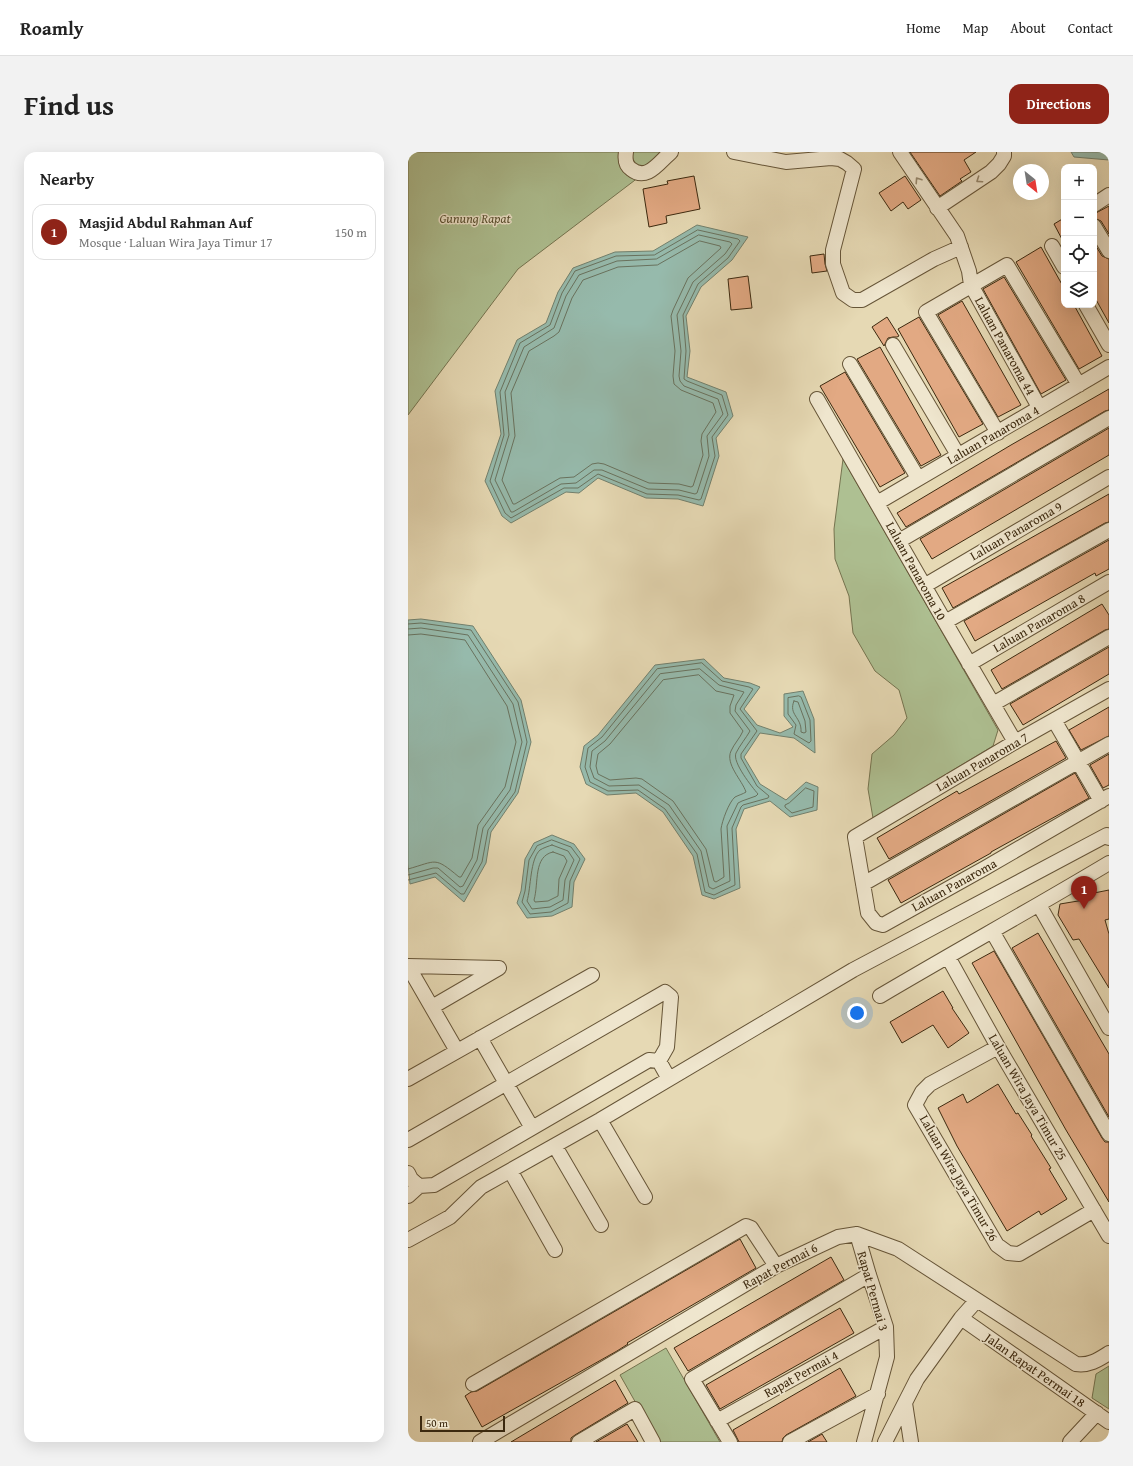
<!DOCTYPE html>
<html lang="en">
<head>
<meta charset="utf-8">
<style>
	body { margin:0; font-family:"Gentium Book Plus",serif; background:#f2f2f2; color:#222 }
	.controls { position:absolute; right:12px; top:12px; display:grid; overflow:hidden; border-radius:8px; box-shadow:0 4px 16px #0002 }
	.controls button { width:36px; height:36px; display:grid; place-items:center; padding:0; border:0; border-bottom:1px solid #e0e0e0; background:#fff; color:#222; font:20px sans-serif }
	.compass { position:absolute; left:605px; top:12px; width:36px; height:36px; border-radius:50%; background:#fff; box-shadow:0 4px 16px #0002; rotate:150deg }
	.scale { position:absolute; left:12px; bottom:10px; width:85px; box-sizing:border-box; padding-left:4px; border:2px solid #3c290f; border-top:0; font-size:11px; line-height:14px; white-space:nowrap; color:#3c290f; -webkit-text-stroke:3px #efe6ce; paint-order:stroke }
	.you { position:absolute; left:449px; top:861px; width:14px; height:14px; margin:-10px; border:3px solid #fff; border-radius:50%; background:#1a73e8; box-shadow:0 0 0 6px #1a73e833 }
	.badge { display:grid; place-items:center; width:26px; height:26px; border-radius:50%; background:#8f2418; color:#fff; font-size:13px; font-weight:700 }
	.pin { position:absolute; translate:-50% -33px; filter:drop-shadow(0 1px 2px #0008) }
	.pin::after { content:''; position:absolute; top:21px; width:14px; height:12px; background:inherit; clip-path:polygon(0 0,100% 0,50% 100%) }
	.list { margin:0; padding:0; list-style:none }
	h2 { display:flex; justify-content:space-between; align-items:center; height:52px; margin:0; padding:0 16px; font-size:17px }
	h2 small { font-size:13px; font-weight:400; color:#767676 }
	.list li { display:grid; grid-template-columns:26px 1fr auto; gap:12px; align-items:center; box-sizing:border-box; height:56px; margin:0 8px 8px; padding:0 8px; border:1px solid #e0e0e0; border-radius:12px }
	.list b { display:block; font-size:15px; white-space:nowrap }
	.list p { margin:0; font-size:13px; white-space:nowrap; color:#767676 }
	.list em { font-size:13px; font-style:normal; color:#767676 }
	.icon { flex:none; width:22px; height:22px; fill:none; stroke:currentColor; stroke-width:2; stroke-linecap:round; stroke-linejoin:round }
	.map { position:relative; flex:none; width:701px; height:1290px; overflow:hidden; border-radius:12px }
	header { display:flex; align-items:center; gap:24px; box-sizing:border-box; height:56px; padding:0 20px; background:#fff; border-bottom:1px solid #e0e0e0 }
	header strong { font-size:19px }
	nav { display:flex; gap:22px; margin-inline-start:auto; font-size:14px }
	.intro { display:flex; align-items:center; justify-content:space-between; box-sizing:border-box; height:96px; padding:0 24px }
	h1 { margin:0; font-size:28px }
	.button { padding:10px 18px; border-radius:12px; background:#8f2418; color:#fff; font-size:14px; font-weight:700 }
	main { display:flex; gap:24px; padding:0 24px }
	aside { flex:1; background:#fff; border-radius:12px; box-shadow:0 4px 16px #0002 }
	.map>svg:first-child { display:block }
	.green { fill:#aec092; stroke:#757450 }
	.water { fill:#96baac; stroke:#72806d }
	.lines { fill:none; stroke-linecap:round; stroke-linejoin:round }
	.shore { stroke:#69725e; stroke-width:1 }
	.building { fill:#e2a983; stroke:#3c290f }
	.minor-casing { stroke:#665538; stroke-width:16 }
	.minor { stroke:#efe6ce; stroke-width:14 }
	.oneway { stroke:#96886e }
	.labels { text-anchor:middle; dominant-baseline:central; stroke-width:3; stroke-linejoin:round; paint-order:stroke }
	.park-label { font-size:13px; font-style:italic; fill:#584f30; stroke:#efe6ce }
	.street-label { font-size:13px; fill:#3c290f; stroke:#efe6ce }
</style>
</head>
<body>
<header>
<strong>Roamly</strong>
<nav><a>Home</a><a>Map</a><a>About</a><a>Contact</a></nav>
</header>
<div class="intro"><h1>Find us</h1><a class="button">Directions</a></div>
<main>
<aside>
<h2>Nearby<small></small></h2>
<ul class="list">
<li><span class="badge">1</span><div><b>Masjid Abdul Rahman Auf</b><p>Mosque · Laluan Wira Jaya Timur 17</p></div><em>150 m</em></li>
</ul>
</aside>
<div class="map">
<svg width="701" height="1290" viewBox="0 0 701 1290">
	<rect width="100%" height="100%" fill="#e6d9b4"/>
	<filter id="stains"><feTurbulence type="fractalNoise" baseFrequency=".005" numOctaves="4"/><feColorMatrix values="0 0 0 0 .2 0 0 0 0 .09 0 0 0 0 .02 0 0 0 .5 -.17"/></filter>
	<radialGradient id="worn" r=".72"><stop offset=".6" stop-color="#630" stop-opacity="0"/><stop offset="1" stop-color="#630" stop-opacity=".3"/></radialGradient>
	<path class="green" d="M 0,0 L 264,0 L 110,117 L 0,263 Z
		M 435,307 L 590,578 L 585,594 L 465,666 L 460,637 L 464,602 L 486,583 L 499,566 L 491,538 L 467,519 L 445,481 L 441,444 L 427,407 L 426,377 Z
		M 258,1196 L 312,1290 L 250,1290 L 212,1223 Z
		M 701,1214 L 701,1257 L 684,1246 L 688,1222 Z"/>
	<path class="water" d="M 663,0 L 701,0 L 701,8 L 666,5 Z
		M 289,73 L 340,85 L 324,108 L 293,135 L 278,164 L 282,199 L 279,225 L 318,240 L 325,264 L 308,286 L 311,304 L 295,354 L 270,347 L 238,346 L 190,326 L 171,341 L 158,340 L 103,371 L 94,364 L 77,329 L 93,282 L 87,239 L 109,188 L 138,171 L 150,140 L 165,116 L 207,100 L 245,99 Z
		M 13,467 L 65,474 L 113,548 L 123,590 L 110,641 L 83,680 L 78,711 L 56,750 L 27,725 L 2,732 L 0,712 L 0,468 Z
		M 296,507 L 316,526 L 342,531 L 352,535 L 336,557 L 349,573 L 372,581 L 385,575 L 376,564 L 376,542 L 395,539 L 406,567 L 407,601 L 386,586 L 352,581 L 336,605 L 352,632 L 378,648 L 398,630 L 410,635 L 409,658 L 382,665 L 362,649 L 336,657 L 328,677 L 332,736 L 306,747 L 294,743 L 285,704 L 255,660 L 228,641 L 199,643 L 178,632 L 172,615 L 176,594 L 190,583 L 247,513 Z
		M 144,683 L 166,692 L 177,707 L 166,730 L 164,755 L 144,764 L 119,766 L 109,751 L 113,739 L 117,707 L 126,691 Z"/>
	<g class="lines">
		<path class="shore" d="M 290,78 L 330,87 L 332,89 L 320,106 L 290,132 L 275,163 L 278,199 L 276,227 L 279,229 L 314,243 L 320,263 L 304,285 L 307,304 L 293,347 L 291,348 L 270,343 L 239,342 L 190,322 L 170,336 L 156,336 L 103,366 L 97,361 L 82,329 L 96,283 L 92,240 L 112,191 L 142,173 L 154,141 L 167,119 L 208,104 L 246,103 Z
			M 291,83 L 322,90 L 324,92 L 317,102 L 285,130 L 269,163 L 273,199 L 271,224 L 272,229 L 276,234 L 310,247 L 315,262 L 299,284 L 301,304 L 289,341 L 287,342 L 271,338 L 240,337 L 194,318 L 186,318 L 168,331 L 153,332 L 105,360 L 103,360 L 87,328 L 101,283 L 97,240 L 116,195 L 146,176 L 158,144 L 171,123 L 209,109 L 248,107 Z
			M 292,89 L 312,94 L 313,96 L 280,126 L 265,158 L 263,164 L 267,199 L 265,224 L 266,232 L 273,238 L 305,251 L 308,260 L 294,282 L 293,289 L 295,303 L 285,334 L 283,335 L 271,332 L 241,331 L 196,312 L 190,311 L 184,312 L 166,325 L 152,326 L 107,352 L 105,352 L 94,328 L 107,284 L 103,241 L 121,199 L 146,184 L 151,180 L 164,146 L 175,128 L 210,115 L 249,113 Z
			M 0,472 L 13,471 L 63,478 L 110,550 L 119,590 L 107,640 L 80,678 L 74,710 L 56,742 L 53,742 L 28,721 L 0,728
			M 0,477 L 13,476 L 60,483 L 105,552 L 114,590 L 102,638 L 75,676 L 69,708 L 55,734 L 52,735 L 30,716 L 25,716 L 0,723
			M 0,483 L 13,482 L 57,488 L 99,554 L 108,590 L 97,635 L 70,673 L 64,706 L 53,725 L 51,725 C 26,704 29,709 0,717
			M 294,511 L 314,529 L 341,535 L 345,537 L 332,557 L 349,579 L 333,602 L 333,606 L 349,634 L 361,644 L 360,646 L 335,653 L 333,655 L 324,676 L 327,733 L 306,743 L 297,740 L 289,702 L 257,657 L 230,638 L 200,639 L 182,630 L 177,615 L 180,596 L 194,585 L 249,517 Z
			M 292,517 L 311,533 L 336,540 L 328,553 L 327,559 L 342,579 C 338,586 332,593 328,601 C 324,610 344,635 350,642 L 348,644 L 334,649 L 330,651 L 319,674 L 322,729 L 305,737 L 301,735 L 293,699 L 261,653 L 231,633 L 201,634 L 186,626 L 182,615 L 184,599 L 197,589 L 252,522 Z
			M 291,523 L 308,539 L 326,543 L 322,554 L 322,561 L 335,579 C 332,586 326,592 323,599 C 317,612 334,628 338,640 C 335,642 331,643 327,645 C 321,650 314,669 313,677 L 316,725 L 308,730 L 306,729 L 298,697 L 265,649 L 234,627 L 228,626 L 202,628 L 190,622 L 188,614 L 190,602 L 202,592 L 255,528 Z
			M 391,544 L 393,545 L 402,568 L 403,589 L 401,591 L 386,582 L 388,573 L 380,562 L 380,546 Z
			M 386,549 L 390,550 L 397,569 L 398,580 L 396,581 L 393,580 C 394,565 380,563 386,549 Z
			M 398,636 L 406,639 L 405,655 L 384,661 L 377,655 L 377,653 L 381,651 Z
			M 144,688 L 163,695 L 172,707 L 162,729 L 160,751 L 143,760 L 122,762 L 114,750 L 117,739 L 121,708 L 129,694 Z
			M 144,693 L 160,699 L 166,708 L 157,728 L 155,748 L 142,755 L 124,757 L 119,749 C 123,736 122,707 132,698 C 135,696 141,694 144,693 Z
			M 145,700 L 156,704 L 159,709 L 151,727 L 150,744 L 140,749 L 127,750 L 126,748 C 131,731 125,704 145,700 Z"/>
	</g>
	<path class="building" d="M 502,0 L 568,0 L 556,8 L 563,20 L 552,27 L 554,29 L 532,44 Z
		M 286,24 L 292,57 L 258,64 L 259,71 L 241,75 L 235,37 L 260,32 L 259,29 Z
		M 497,24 L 513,48 L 500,57 L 495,50 L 483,59 L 471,41 Z
		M 701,54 L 701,82 L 693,69 L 686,66 L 686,62 Z
		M 656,66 L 656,91 L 646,72 Z
		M 686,91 L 694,104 L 701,107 L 701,171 L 686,144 Z
		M 633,95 L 656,136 L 656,153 L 666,153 L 694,204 L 671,217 L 608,110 Z
		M 416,102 L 417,112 L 419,119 L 404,121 L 402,104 Z
		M 340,124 L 344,156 L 323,158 L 320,127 Z
		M 596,125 L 658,228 L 633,242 L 575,137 Z
		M 554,149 L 613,253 L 590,265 L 530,163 Z
		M 479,165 L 491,184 L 489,185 L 485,185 L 480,186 L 476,194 L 464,175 Z
		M 511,165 L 575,272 L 551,285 L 490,177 Z
		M 472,195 L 533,303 L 513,314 L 449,207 Z
		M 437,220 L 497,321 L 472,335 L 412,234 Z
		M 701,237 L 701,258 L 697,259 L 498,375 L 489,361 L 603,293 Z
		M 701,276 L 701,303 L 524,407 L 512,387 Z
		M 701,342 L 701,370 L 697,371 L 545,456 L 534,436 Z
		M 701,388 L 701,417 L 688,424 L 687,421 L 567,489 L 556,469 Z
		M 694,452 L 701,463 L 701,477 L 697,478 L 594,537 L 583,518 Z
		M 701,495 L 701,522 L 615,573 L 602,552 Z
		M 701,555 L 701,584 L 673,598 L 661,578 Z
		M 648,589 L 658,606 L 481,707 L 469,686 L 549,639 L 551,642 Z
		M 701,602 L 701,633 L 695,636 L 682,613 Z
		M 667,621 L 681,646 L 583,700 L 583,701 L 493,751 L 480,728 Z
		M 701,738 L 701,767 L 697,768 L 701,782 L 701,836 L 671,787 L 665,788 L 650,763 L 652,752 L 682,747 L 681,742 Z
		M 630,781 L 701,902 L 701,965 L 604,796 Z
		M 586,799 L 694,986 L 697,990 L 701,990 L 701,1050 L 658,978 L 564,811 Z
		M 535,839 L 545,856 L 544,856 L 561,881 L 540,896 L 525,873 L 494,891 L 482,870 Z
		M 590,932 L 608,962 L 610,961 L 624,983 L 623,984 L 643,1016 L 641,1017 L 659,1047 L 633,1063 L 631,1059 L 599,1079 L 549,994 L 530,956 L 555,942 L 559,951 Z
		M 332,1087 L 348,1116 L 219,1191 L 220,1192 L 209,1199 L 74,1275 L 57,1244 L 63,1240 L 69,1239 Z
		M 423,1105 L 436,1128 L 280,1219 L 266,1196 Z
		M 432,1156 L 446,1181 L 312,1257 L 298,1233 Z
		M 432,1216 L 448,1244 L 378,1283 L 375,1286 L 374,1290 L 331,1290 L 325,1278 Z
		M 207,1228 L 220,1251 L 167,1283 L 163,1286 L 163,1290 L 103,1290 Z
		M 219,1272 L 230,1290 L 188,1290 Z
		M 414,1282 L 419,1290 L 400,1290 Z"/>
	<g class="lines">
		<g class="minor-casing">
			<path id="minor" d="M 218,0 C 217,6 217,13 223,17 C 239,30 251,10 263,0
				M 326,0 L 378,10 L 423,6 L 432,7 L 439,11 L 446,17 L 425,98 L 425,112 L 435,141 L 445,148 L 454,148 L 526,107 L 553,95
				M 492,0 L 549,84 L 561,119 L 563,133 L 631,255
				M 686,53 L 701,43
				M 529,56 L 583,20 L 591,12 L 596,4 L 596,0
				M 686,74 L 701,99
				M 644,94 L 656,115
				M 678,153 L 701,193
				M 485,193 L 550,303
				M 442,212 L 510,326
				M 409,247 L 537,470 L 607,590
				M 590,281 L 518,160 L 599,113 L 671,233
				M 469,351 L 701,215
				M 491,389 L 701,266
				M 516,434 L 701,325
				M 537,470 L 701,378
				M 561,512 L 701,430
				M 701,537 L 607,590 L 447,685 L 460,761 L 468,771 L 475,773 L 577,716 L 701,644
				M 585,552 L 701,485
				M 646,568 L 693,649
				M 455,732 L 701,592
				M 631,753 L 701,876
				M 584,779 L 701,982
				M 540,805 L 590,895 L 701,1084
				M 0,814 L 49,899
				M 0,814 L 91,816
				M 472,844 C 548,799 626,756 701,711
				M 24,855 L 91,816
				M 72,886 L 124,976
				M 590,895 L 522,932 L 514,940 L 507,953 L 589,1093 L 600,1101 L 611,1102 L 686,1058
				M 0,927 L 184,823
				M 192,968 L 237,1045
				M 0,988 L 257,840 L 263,845 L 259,895 L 251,909
				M 147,994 L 193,1073
				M 103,1020 L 147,1098
				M 0,1021 L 3,1027 L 11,1034
				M 0,1044 L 11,1034 L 26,1033 L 241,908 L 251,909 L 261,927
				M 449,1082 L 461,1123 L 478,1175 L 479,1205 L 456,1290
				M 0,1088 L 42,1065 L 73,1035 L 192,968 L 445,818 L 699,683 L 701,686
				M 553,1166 L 701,1270
				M 65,1232 L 338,1074 L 343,1076 L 368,1114
				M 497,1251 L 503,1290
				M 309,1269 L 478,1175
				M 72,1290 L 368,1114 L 430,1085 L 449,1082 L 490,1097 L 668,1212 C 681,1214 690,1208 701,1201
				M 171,1290 L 227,1257 L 245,1290
				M 322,1290 L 284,1227 L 461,1123
				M 382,1290 L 470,1242
				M 477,1290 L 509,1227 L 553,1166 L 569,1148
				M 662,1290 L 689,1261"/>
		</g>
		<use href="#minor" class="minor"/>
	</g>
	<defs><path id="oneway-chevron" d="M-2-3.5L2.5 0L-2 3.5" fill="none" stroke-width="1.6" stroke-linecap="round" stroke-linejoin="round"/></defs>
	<g class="oneway">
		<use href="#oneway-chevron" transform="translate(510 28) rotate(-124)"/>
		<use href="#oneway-chevron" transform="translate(571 28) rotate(146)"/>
	</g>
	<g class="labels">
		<g class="park-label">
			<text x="67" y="66">Gunung Rapat</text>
		</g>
		<g class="street-label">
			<text transform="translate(597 194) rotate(61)">Laluan Panaroma 44</text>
			<text transform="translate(585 283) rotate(-30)">Laluan Panaroma 4</text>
			<text transform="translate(608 379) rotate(-30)">Laluan Panaroma 9</text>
			<text transform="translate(508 419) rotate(61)">Laluan Panaroma 10</text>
			<text transform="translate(631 471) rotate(-30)">Laluan Panaroma 8</text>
			<text transform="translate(574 610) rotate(-30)">Laluan Panaroma 7</text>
			<text transform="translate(546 733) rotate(-29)">Laluan Panaroma</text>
			<text transform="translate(620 945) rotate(60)">Laluan Wira Jaya Timur 25</text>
			<text transform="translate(551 1026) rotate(60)">Laluan Wira Jaya Timur 26</text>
			<text transform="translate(372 1114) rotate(-28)">Rapat Permai 6</text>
			<text transform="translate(465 1139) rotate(74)">Rapat Permai 3</text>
			<text transform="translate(627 1218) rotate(35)">Jalan Rapat Permai 18</text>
			<text transform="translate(393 1222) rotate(-29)">Rapat Permai 4</text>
		</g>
	</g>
	<rect width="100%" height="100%" filter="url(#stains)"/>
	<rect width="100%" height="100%" fill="url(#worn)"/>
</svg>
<div class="controls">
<button>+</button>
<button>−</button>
<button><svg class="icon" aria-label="locate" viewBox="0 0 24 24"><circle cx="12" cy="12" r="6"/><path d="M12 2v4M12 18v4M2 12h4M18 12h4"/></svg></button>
<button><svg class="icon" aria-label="layers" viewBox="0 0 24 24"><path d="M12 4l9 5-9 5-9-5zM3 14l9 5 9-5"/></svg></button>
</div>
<svg class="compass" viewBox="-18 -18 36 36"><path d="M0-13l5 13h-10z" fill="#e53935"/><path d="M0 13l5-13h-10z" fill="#767676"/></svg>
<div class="scale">50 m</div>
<div class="you"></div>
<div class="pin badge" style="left:676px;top:757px">1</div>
</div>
</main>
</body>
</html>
